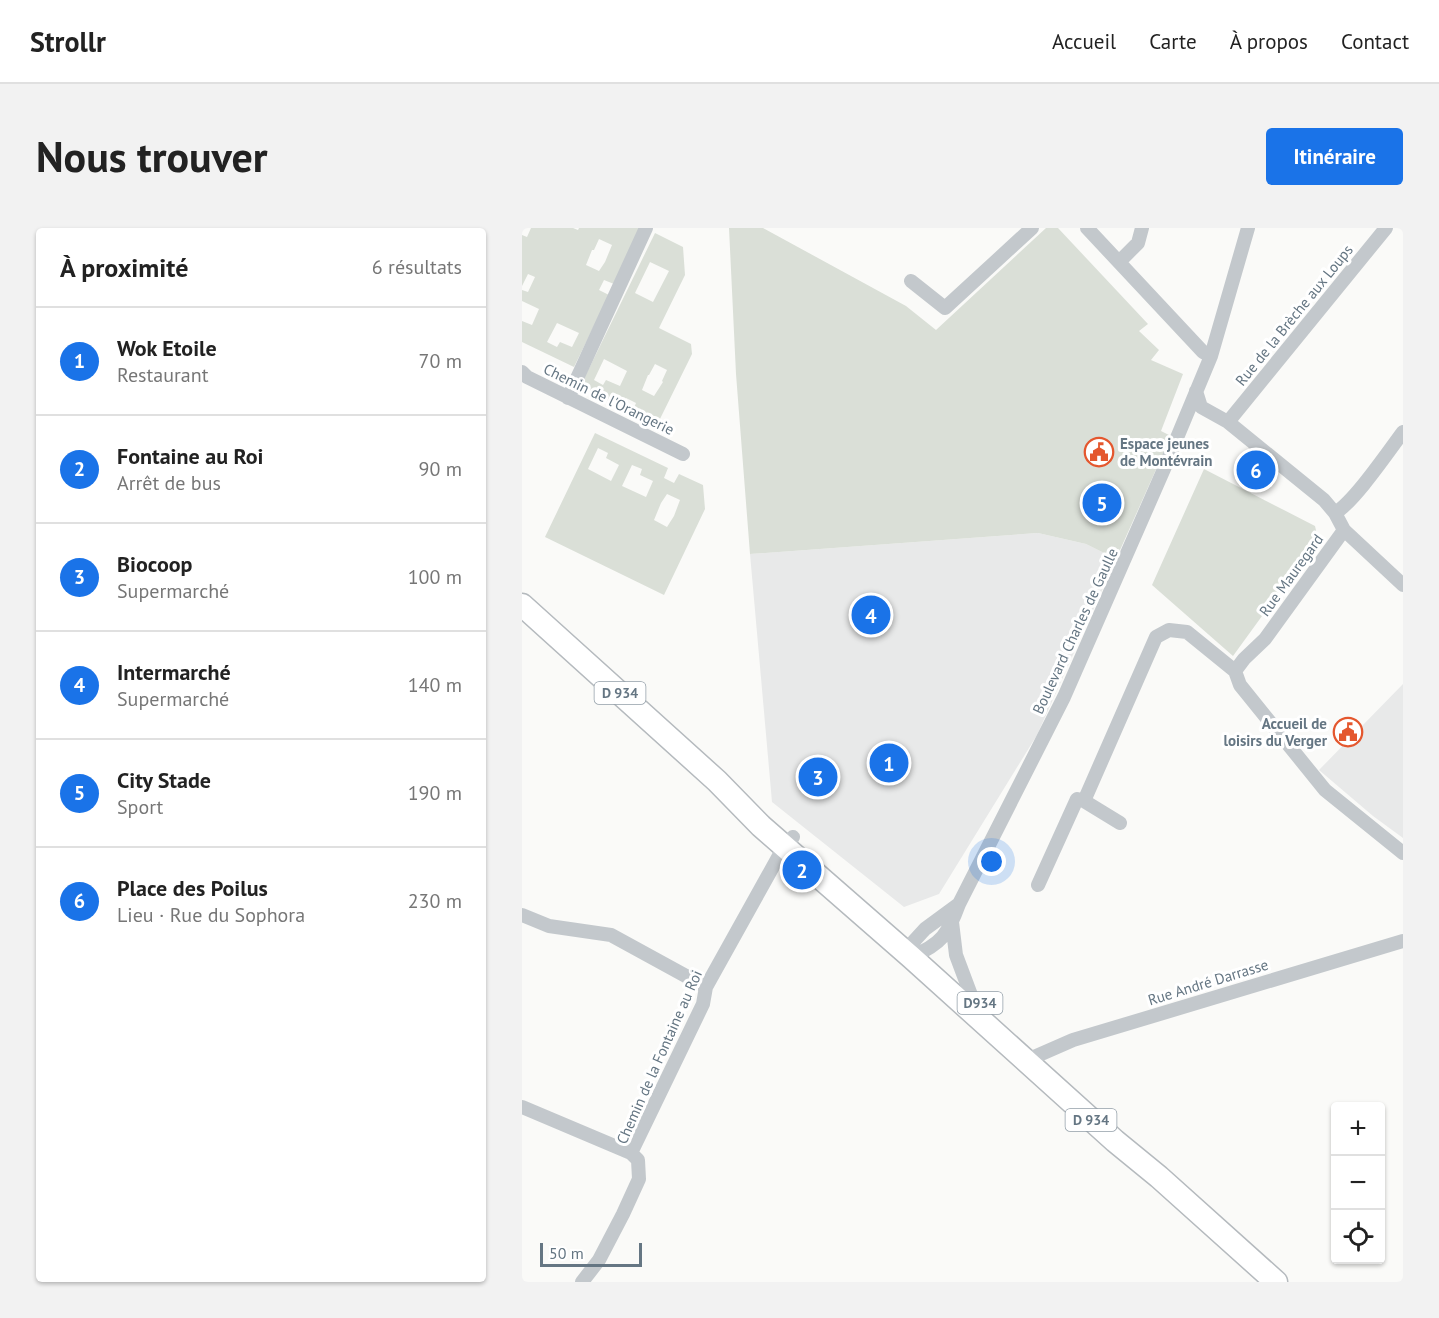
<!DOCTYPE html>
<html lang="fr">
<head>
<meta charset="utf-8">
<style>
	body { margin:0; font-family:"PT Sans",sans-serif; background:#f2f2f2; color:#222 }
	.controls { position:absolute; right:18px; bottom:18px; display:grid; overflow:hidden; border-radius:6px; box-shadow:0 2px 4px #0004 }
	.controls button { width:54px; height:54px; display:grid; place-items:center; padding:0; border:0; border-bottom:2px solid #e0e0e0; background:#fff; color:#222; font:30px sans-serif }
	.scale { position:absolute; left:18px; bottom:15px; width:102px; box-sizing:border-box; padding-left:6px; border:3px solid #657683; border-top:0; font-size:16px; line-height:21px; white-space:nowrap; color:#657683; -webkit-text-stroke:4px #fff; paint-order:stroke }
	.you { position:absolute; left:470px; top:634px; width:21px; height:21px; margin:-15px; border:4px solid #fff; border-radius:50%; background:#1a73e8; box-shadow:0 0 0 9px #1a73e833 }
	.badge { display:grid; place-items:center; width:39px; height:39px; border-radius:50%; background:#1a73e8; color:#fff; font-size:20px; font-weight:700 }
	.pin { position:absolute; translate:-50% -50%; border:3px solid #fff; box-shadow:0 2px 6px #0006 }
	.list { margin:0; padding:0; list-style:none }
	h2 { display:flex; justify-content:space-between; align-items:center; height:78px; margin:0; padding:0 24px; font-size:26px }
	h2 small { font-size:20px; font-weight:400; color:#767676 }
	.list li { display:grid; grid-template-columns:39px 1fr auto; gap:18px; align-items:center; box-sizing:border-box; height:108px; padding:0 24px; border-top:2px solid #e0e0e0 }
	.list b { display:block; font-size:22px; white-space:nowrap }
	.list p { margin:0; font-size:20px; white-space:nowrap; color:#767676 }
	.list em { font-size:20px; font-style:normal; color:#767676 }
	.icon { flex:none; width:33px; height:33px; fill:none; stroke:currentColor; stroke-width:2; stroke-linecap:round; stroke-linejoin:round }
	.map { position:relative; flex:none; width:881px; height:1054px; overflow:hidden; border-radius:6px }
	header { display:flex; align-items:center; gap:36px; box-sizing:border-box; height:84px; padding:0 30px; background:#fff; border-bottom:2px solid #e0e0e0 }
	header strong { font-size:28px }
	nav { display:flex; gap:33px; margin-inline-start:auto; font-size:21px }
	.intro { display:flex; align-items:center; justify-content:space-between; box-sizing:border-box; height:144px; padding:0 36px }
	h1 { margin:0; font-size:42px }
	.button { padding:15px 27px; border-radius:6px; background:#1a73e8; color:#fff; font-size:21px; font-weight:700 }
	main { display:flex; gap:36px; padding:0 36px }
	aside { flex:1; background:#fff; border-radius:6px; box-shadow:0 2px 4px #0004 }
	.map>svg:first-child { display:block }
	.built { fill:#e8e9e9 }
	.green { fill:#dadfd7; fill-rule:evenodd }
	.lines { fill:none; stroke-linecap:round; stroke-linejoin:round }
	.primary-casing { stroke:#b5babe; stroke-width:25 }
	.minor { stroke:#c3c8cc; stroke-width:14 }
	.primary { stroke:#fff; stroke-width:22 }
	.labels { text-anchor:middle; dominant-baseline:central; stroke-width:6; stroke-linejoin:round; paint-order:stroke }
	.shield { fill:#fff; stroke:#939fa8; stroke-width:1.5 }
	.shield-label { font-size:14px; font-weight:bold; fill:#657683 }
	.street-label { font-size:15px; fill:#657683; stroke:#fff }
	.poi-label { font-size:15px; font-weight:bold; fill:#657683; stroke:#fff; text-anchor:start }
</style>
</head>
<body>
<header>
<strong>Strollr</strong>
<nav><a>Accueil</a><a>Carte</a><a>À propos</a><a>Contact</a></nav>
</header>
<div class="intro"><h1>Nous trouver</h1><a class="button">Itinéraire</a></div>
<main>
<aside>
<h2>À proximité<small>6 résultats</small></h2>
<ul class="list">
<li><span class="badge">1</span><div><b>Wok Etoile</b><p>Restaurant</p></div><em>70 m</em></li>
<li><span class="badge">2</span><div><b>Fontaine au Roi</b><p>Arrêt de bus</p></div><em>90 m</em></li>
<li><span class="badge">3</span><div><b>Biocoop</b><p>Supermarché</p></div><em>100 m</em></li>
<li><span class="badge">4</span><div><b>Intermarché</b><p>Supermarché</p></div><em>140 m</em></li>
<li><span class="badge">5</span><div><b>City Stade</b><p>Sport</p></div><em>190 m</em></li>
<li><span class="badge">6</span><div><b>Place des Poilus</b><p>Lieu · Rue du Sophora</p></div><em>230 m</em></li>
</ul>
</aside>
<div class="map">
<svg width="881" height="1054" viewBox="0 0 881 1054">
	<rect width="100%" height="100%" fill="#fafaf8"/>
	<path class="built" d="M 516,305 L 564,316 L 594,331 L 515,507 L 417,666 L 382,679 L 250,574 L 228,326 Z
		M 881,456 L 881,610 L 851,588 L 797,542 Z"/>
	<path class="green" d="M 9,0 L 51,0 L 56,2 L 57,0 L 119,0 L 92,56 L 82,52 L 77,62 L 87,67 L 52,139 L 0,114 L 0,93 L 10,97 L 17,81 L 0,73 L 0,62 L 6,64 L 13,49 L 6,46 L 0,58 L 0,7 L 5,9 ZM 77,11 L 90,17 L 83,34 L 77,43 L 64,37 L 70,22 L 72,22 ZM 35,95 L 57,105 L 50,119 L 38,114 L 35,119 L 25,114 Z
		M 207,0 L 241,0 L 384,78 L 414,102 L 524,0 L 536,0 L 626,96 L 617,103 L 637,122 L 629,132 L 661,146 L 639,203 L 649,208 L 594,331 L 564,316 L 516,305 L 228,326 L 214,146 Z
		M 133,5 L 161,19 L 163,47 L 137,100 L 169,116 L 170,126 L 135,197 L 110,185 L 114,175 L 104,170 L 99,179 L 58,159 ZM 128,34 L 147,43 L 131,74 L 113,65 ZM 82,131 L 105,143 L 98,158 L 84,152 L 81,157 L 72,152 ZM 133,136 L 145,142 L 140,153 L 141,154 L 132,168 L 120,162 L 126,147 L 127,147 Z
		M 73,205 L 146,240 L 142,250 L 152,255 L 157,246 L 181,257 L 183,281 L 142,367 L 23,309 ZM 76,220 L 86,225 L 84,230 L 97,237 L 89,253 L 66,241 ZM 110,237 L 120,241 L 118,247 L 131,253 L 124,269 L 100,258 ZM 145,266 L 158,272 L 152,288 L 145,299 L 132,292 L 139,275 Z
		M 682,241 L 793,298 L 796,311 L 711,428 L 630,357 Z"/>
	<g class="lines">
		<g class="primary-casing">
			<path id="primary" d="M 0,377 L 195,553 L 239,598 L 389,729 L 593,913 L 637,949 L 754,1054"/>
		</g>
		<path class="minor" d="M 565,0 L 681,124 L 689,128
			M 597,34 L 616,15 L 620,0
			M 389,53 L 423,80 L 510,0
			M 0,144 L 5,149 L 161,226
			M 674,163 L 679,179 L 706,194 L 802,272 L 813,285 L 822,302 L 881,357
			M 46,170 L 124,0
			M 706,194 L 864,0
			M 813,285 C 832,274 866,224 881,204
			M 713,443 L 722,431 L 743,411 L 822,302
			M 562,573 L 598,595
			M 516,657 L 555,571 L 562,573 L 634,409 L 647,402 L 665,404 L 713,443 L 718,457 L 803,562 L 881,625
			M 0,687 L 27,698 L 89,707 L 184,759
			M 430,694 L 434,727 L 449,767
			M 389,729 C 420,716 426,706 437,676 L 542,469 L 642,241 L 689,128 L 726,0
			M 389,729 L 392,713 L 403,701 L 437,676
			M 503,833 L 551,812 L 881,713
			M 0,879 L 109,925
			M 60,1054 L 77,1032 L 101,986 L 117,951 L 116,932 L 109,925 L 181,776 L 184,759 L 258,626 L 271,609"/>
		<use href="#primary" class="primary"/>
	</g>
	<defs>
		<g id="civic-ring" transform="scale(1.5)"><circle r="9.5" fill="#fff" stroke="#e4572e" stroke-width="1.5"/><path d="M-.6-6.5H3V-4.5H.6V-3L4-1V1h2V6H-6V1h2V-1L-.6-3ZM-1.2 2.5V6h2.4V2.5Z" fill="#e4572e"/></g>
	</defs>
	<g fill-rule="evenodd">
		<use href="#civic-ring" x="577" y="224"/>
		<use href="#civic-ring" x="826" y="504"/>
	</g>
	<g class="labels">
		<g class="shield">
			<rect x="72.5" y="454" width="51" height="22" rx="4.5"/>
			<rect x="435.5" y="764" width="45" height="22" rx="4.5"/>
			<rect x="543.5" y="881" width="51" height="22" rx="4.5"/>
		</g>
		<g class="shield-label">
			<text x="98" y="465">D 934</text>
			<text x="458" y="775">D934</text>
			<text x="569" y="892">D 934</text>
		</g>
		<g class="street-label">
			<text transform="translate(772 87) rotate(-51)">Rue de la Brèche aux Loups</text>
			<text transform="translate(87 171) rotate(26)">Chemin de l'Orangerie</text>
			<text transform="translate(769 347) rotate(-54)">Rue Mauregard</text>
			<text transform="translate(553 403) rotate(-65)">Boulevard Charles de Gaulle</text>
			<text transform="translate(686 754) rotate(-17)">Rue André Darrasse</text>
			<text transform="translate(137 829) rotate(-66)">Chemin de la Fontaine au Roi</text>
		</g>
		<g class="poi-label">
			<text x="598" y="215">Espace jeunes<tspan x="598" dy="17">de Montévrain</tspan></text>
			<text x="805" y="495" text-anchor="end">Accueil de<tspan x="805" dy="17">loisirs du Verger</tspan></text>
		</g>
	</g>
</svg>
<div class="controls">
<button>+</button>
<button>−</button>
<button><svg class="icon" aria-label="locate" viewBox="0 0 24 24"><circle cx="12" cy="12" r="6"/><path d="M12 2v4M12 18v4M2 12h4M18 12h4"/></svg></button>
</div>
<div class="scale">50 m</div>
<div class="you"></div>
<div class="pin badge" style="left:367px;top:535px">1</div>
<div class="pin badge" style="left:280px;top:642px">2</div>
<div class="pin badge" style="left:296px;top:549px">3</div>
<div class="pin badge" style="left:349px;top:387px">4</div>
<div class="pin badge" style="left:580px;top:275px">5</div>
<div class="pin badge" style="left:734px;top:242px">6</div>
</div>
</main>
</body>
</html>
